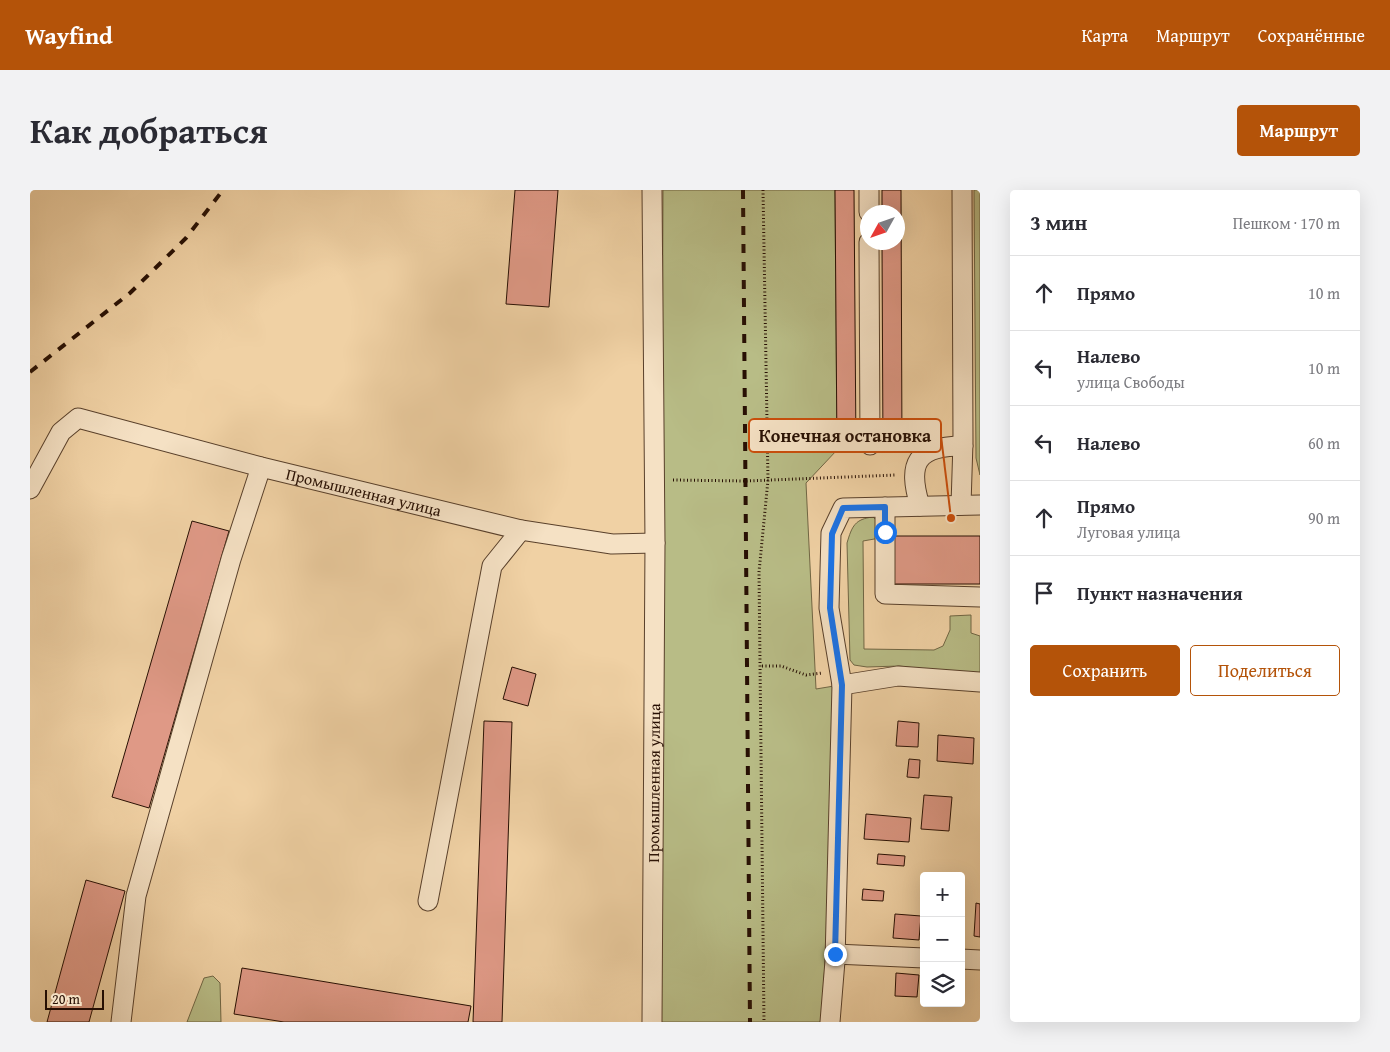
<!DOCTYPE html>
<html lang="ru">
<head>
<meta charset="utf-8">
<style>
	body { margin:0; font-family:"Gentium Book Plus",serif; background:#f2f2f3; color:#2b2b33 }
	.controls { position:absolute; right:15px; bottom:15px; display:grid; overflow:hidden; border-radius:5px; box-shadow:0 5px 20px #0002 }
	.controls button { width:45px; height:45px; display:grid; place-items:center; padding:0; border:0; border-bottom:1px solid #e1e1e2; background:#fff; color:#2b2b33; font:25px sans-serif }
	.compass { position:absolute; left:830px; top:15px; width:45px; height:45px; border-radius:50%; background:#fff; box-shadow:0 5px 20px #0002; rotate:230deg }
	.scale { position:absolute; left:15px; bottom:12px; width:59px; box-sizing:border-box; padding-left:5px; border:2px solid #270f03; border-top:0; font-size:14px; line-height:18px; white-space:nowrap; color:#270f03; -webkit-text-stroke:4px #f5e1c4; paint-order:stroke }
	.stop { position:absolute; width:15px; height:15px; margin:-11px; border:4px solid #1a73e8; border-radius:50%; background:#fff }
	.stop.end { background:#1a73e8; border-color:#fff; box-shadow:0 1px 5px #0008 }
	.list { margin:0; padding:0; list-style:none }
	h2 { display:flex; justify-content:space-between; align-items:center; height:65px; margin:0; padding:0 20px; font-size:21px }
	h2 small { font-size:16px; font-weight:400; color:#7c7c81 }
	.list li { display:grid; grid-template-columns:32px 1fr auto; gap:15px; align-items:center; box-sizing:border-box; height:75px; padding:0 20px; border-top:1px solid #e1e1e2 }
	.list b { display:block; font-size:19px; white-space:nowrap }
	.list p { margin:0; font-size:16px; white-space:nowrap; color:#7c7c81 }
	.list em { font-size:16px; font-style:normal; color:#7c7c81 }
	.actions { display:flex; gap:10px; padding:15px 20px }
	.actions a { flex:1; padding:11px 0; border:1px solid #b45309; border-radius:5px; text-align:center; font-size:18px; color:#b45309 }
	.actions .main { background:#b45309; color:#fff }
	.icon { flex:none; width:28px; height:28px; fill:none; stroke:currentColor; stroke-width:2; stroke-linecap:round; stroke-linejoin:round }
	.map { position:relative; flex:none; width:950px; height:832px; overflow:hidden; border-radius:5px }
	header { display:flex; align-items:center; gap:30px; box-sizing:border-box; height:70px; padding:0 25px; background:#b45309; color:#fff }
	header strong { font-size:24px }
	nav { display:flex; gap:28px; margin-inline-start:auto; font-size:18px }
	.intro { display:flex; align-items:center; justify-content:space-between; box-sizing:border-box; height:120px; padding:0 30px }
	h1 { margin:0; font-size:35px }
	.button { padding:12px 22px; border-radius:5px; background:#b45309; color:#fff; font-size:18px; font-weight:700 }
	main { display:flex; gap:30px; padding:0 30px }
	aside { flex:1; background:#fff; border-radius:5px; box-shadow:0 5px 20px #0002 }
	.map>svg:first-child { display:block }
	.green { fill:#b8bc86; stroke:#706644 }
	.building { fill:#df9986; stroke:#270f03 }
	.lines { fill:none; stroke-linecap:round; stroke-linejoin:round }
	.minor-casing { stroke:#59402b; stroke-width:21 }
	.path { stroke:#270f03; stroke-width:3; stroke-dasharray:1 2.5; stroke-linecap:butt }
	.minor { stroke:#f5e1c4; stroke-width:19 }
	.rail { stroke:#270f03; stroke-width:4; stroke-dasharray:9 9; stroke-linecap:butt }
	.route { stroke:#1a73e8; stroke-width:6 }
	.labels { text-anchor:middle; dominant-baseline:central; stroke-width:4; stroke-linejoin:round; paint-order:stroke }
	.street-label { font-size:16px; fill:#270f03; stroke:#f5e1c4 }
	.leader { fill:none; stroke:#cb4e0b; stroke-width:2 }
	.callout-dot { fill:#cb4e0b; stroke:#f5e1c4; stroke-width:2 }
	.callout { fill:#f5e1c4; stroke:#cb4e0b; stroke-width:2 }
	.callout-label { font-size:18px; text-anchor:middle; font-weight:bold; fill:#270f03 }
</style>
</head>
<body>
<header>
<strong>Wayfind</strong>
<nav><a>Карта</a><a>Маршрут</a><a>Сохранённые</a></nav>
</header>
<div class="intro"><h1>Как добраться</h1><a class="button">Маршрут</a></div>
<main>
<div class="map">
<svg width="950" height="832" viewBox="0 0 950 832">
	<rect width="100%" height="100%" fill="#f0d1a4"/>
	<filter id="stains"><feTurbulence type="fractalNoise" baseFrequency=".004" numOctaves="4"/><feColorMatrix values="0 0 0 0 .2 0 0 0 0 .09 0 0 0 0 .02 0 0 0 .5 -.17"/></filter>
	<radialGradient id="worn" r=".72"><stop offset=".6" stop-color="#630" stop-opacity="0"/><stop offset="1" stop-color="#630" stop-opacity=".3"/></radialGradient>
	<path class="green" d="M 633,0 L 805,0 L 807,260 L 776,293 L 786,499 L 804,496 L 796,760 L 791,832 L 630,832 Z
		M 944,0 L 950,0 L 950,285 L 946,268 Z
		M 843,327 L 848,332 L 850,348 L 833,351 L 834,459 L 904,460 L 913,456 L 920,440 L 920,426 L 941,425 L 941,443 L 950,446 L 950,486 L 869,476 L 837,477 L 824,475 L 820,470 L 817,353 C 822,336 825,329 843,327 Z
		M 183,786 L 190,793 L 191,832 L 157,832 L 174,788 Z"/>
	<path class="building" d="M 485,0 L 528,0 L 519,117 L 476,114 Z
		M 805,0 L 824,0 L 826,260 L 807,260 Z
		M 852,0 L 871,0 L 872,261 L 853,261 L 852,52 L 868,52 L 868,22 L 852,22 Z
		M 162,331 L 199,341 L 119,618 L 82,607 Z
		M 864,346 L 950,346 L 950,394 L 864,394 Z
		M 482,477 L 506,484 L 498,516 L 473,509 Z
		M 454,531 L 482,532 L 472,832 L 443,832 Z
		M 868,531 L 889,533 L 888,557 L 866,556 Z
		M 908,545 L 944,548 L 943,574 L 907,571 Z
		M 879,569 L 890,570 L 889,588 L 877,587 Z
		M 894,605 L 922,607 L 919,641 L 891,639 Z
		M 836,624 L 881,628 L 879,652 L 834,649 Z
		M 848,664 L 875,666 L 874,676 L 847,674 Z
		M 56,690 L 95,701 L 59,832 L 17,832 Z
		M 833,699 L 854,701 L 853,711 L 832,710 Z
		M 946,713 L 950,714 L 950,747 L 944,746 Z
		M 865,724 L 891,726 L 889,750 L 863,748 Z
		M 212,778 L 441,816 L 438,832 L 254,832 L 204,824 Z
		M 866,783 L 889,785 L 887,807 L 865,806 Z"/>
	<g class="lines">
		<g class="minor-casing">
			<g id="minor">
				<path d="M 839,0 L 839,22"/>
				<path d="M 839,52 L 840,255"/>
				<path id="s1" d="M 0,299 L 31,242 L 48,228 L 231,277 L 491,340 L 582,354 L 625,353"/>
				<path d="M 931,315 L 933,252 L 932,0"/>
				<path d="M 890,316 C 877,273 886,256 933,256"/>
				<path d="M 855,317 L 855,404 L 950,407"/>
				<path d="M 812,495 L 868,486 L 950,492"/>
				<path d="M 398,711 L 462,376 L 491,340"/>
				<path d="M 805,764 L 894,768"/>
				<path d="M 931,769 L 950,770"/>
				<path d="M 91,832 L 106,706 L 201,369 L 231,277"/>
				<path id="s2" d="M 622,832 L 625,353 L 622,0"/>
				<path d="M 800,832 L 805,771 L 812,495 L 799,418 L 801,343 L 813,318 L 950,315"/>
			</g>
		</g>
		<path class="path" d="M 733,0 L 738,290 L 729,382 L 734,832
			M 643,290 L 716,291 L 866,285
			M 732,476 L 751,476 L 776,485 L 792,483"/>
		<use href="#minor" class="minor"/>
		<path class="rail" d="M 713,0 L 720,832
			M 0,182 L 100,103 L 156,48 L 193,0"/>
	</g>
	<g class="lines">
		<path class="route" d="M 805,764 L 812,495 L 800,418 L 802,344 L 813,318 L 855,317 L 855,342"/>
	</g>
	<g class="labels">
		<g class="street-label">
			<text stroke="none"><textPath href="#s1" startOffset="382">Промышленная улица</textPath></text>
			<text stroke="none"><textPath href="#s2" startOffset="239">Промышленная улица</textPath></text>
		</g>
	</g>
	<path class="leader" d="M921 328L911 246"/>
	<circle class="callout-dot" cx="921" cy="328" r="5"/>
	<rect class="callout" x="719" y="229" width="192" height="33" rx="5"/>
	<g class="callout-label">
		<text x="815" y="252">Конечная остановка</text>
	</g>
	<rect width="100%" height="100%" filter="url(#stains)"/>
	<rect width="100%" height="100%" fill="url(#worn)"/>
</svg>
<div class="controls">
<button>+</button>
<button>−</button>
<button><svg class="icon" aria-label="layers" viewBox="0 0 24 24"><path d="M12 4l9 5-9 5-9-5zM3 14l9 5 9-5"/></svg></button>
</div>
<svg class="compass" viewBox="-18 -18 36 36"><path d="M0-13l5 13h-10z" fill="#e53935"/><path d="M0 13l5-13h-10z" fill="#7c7c81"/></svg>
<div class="scale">20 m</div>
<div class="stop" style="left:855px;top:342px"></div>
<div class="stop end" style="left:805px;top:764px"></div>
</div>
<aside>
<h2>3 мин<small>Пешком · 170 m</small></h2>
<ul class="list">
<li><svg class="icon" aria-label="ahead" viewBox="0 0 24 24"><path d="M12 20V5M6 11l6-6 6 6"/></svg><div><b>Прямо</b></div><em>10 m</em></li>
<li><svg class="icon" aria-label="left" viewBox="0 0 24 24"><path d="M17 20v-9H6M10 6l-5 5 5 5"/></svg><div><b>Налево</b><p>улица Свободы</p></div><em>10 m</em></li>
<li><svg class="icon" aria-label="left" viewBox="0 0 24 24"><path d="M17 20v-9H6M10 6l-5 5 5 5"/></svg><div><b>Налево</b></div><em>60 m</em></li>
<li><svg class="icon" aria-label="ahead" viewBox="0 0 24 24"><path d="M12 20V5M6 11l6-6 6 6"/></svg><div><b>Прямо</b><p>Луговая улица</p></div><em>90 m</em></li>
<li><svg class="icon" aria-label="arrive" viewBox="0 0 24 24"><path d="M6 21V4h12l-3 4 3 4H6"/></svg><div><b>Пункт назначения</b></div></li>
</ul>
<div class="actions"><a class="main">Сохранить</a><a>Поделиться</a></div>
</aside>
</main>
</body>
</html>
